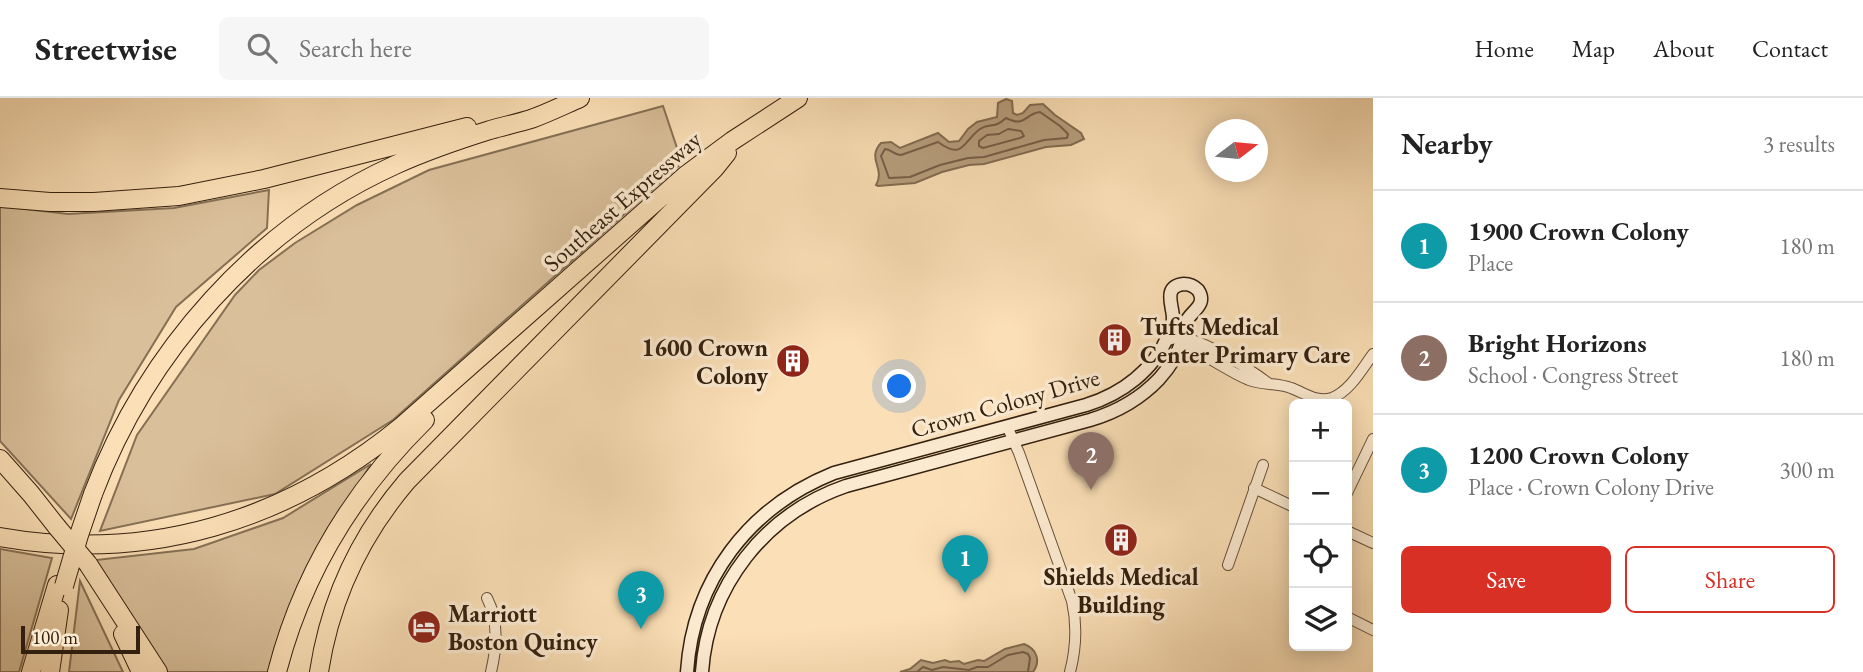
<!DOCTYPE html>
<html lang="en">
<head>
<meta charset="utf-8">
<style>
	body { margin:0; font-family:"EB Garamond",serif; background:#f6f6f6; color:#222 }
	.controls { position:absolute; right:21px; bottom:21px; display:grid; overflow:hidden; border-radius:10px; box-shadow:0 4px 18px #0003 }
	.controls button { width:63px; height:63px; display:grid; place-items:center; padding:0; border:0; border-bottom:2px solid #e0e0e0; background:#fff; color:#222; font:35px sans-serif }
	.compass { position:absolute; left:1205px; top:21px; width:63px; height:63px; border-radius:50%; background:#fff; box-shadow:0 4px 18px #0003; rotate:74deg }
	.scale { position:absolute; left:21px; bottom:18px; width:119px; box-sizing:border-box; padding-left:7px; border:4px solid #34200f; border-top:0; font-size:19px; line-height:24px; white-space:nowrap; color:#34200f; -webkit-text-stroke:5px #fcead0; paint-order:stroke }
	.you { position:absolute; left:900px; top:289px; width:24px; height:24px; margin:-18px; border:5px solid #fff; border-radius:50%; background:#1a73e8; box-shadow:0 0 0 10px #1a73e833 }
	.badge { display:grid; place-items:center; width:46px; height:46px; border-radius:50%; background:#d93025; color:#fff; font-size:23px; font-weight:700 }
	.pin { position:absolute; translate:-50% -58px; filter:drop-shadow(0 2px 4px #0008) }
	.pin::after { content:''; position:absolute; top:37px; width:24px; height:21px; background:inherit; clip-path:polygon(0 0,100% 0,50% 100%) }
	.list { margin:0; padding:0; list-style:none }
	h2 { display:flex; justify-content:space-between; align-items:center; height:91px; margin:0; padding:0 28px; font-size:30px }
	h2 small { font-size:23px; font-weight:400; color:#767676 }
	.list li { display:grid; grid-template-columns:46px 1fr auto; gap:21px; align-items:center; box-sizing:border-box; height:112px; padding:0 28px; border-top:2px solid #e0e0e0 }
	.list b { display:block; font-size:26px; white-space:nowrap }
	.list p { margin:0; font-size:23px; white-space:nowrap; color:#767676 }
	.list em { font-size:23px; font-style:normal; color:#767676 }
	.actions { display:flex; gap:14px; padding:21px 28px }
	.actions a { flex:1; padding:16px 0; border:2px solid #d93025; border-radius:10px; text-align:center; font-size:24px; color:#d93025 }
	.actions .main { background:#d93025; color:#fff }
	.icon { flex:none; width:38px; height:38px; fill:none; stroke:currentColor; stroke-width:2; stroke-linecap:round; stroke-linejoin:round }
	.map { position:relative; flex:none; width:1373px; height:574px; overflow:hidden }
	header { display:flex; align-items:center; gap:42px; box-sizing:border-box; height:98px; padding:0 35px; background:#fff; border-bottom:2px solid #e0e0e0 }
	header strong { font-size:33px }
	nav { display:flex; gap:38px; margin-inline-start:auto; font-size:24px }
	.search { width:490px; height:63px; background:#f6f6f6; display:flex; align-items:center; gap:18px; box-sizing:border-box; padding:0 24px; border-radius:10px; color:#767676; font-size:26px }
	main { display:flex }
	aside { flex:1; background:#fff }
	.map>svg:first-child { display:block }
	.green { fill:#d9bf9a; stroke:#867054; stroke-width:2 }
	.water { fill:#b79e7d; stroke:#836c51; stroke-width:2 }
	.lines { fill:none; stroke-linecap:round; stroke-linejoin:round }
	.shore { stroke:#765f46; stroke-width:2 }
	.street-casing { stroke:#665039; stroke-width:12 }
	.secondary-casing { stroke:#34200f; stroke-width:15 }
	.highway-casing { stroke:#34200f; stroke-width:20 }
	.street { stroke:#fcead0; stroke-width:10 }
	.secondary { stroke:#fcead0; stroke-width:12 }
	.highway { stroke:#fbdfb6; stroke-width:18 }
	.highway-bridge-casing { stroke:#34200f; stroke-width:20; stroke-linecap:butt }
	.highway-bridge { stroke:#fbdfb6; stroke-width:18 }
	.labels { text-anchor:middle; dominant-baseline:central; stroke-width:7; stroke-linejoin:round; paint-order:stroke }
	.street-label { font-size:24px; fill:#34200f; stroke:#fcead0 }
	.poi-label { font-size:24px; font-weight:bold; fill:#34200f; stroke:#fcead0; text-anchor:start }
</style>
</head>
<body>
<header>
<strong>Streetwise</strong>
<div class="search"><svg class="icon" aria-label="search" viewBox="0 0 24 24"><circle cx="10" cy="10" r="6"/><path d="M15 15l6 6"/></svg>Search here</div>
<nav><a>Home</a><a>Map</a><a>About</a><a>Contact</a></nav>
</header>
<main>
<div class="map">
<svg width="1373" height="574" viewBox="0 0 1373 574">
	<rect width="100%" height="100%" fill="#fbdfb6"/>
	<filter id="stains"><feTurbulence type="fractalNoise" baseFrequency=".00286" numOctaves="4"/><feColorMatrix values="0 0 0 0 .2 0 0 0 0 .09 0 0 0 0 .02 0 0 0 .5 -.17"/></filter>
	<radialGradient id="worn" r=".72"><stop offset=".6" stop-color="#630" stop-opacity="0"/><stop offset="1" stop-color="#630" stop-opacity=".3"/></radialGradient>
	<path class="green" d="M 663,8 L 682,65 L 393,322 L 275,396 L 100,433 L 137,337 L 235,197 L 259,172 L 295,145 L 357,107 L 429,72 Z
		M 269,92 L 267,130 L 176,209 L 119,302 L 71,421 L 0,343 L 0,108 L 68,116 L 174,110 Z
		M 371,366 L 305,473 L 268,574 L 166,574 L 96,462 L 194,451 L 283,420 Z
		M 0,451 L 52,460 L 19,574 L 0,574 Z
		M 80,483 L 123,574 L 69,574 Z"/>
	<path class="water" d="M 1006,1 L 1012,3 L 1013,15 L 1017,17 L 1023,15 L 1030,7 L 1043,6 L 1055,17 L 1081,35 L 1084,41 L 1071,47 L 1046,49 L 984,66 L 969,67 L 942,74 L 915,85 L 878,88 L 876,87 C 886,70 866,61 881,45 L 891,44 L 900,50 L 938,35 L 949,44 L 959,43 L 968,31 L 977,24 L 997,19 L 998,5 Z
		M 1024,546 C 1037,551 1041,563 1033,574 L 900,574 L 910,571 L 921,562 L 933,565 L 945,562 L 950,564 L 959,563 L 964,566 L 978,562 L 984,563 L 1005,551 Z"/>
	<g class="lines">
		<path class="shore" d="M 1040,14 L 1060,28 L 1068,36 L 1067,40 L 1044,42 L 984,59 L 968,60 L 940,67 L 910,79 L 889,80 L 881,58 L 885,51 C 891,51 894,57 901,57 L 938,44 C 964,63 963,43 980,31 C 990,24 993,32 1006,20 C 1026,30 1024,16 1040,14 Z
			M 1008,31 L 1021,33 L 1024,38 L 1020,40 L 983,50 L 979,48 L 979,43 L 987,37 L 999,36 Z
			M 917,574 L 923,569 L 932,572 L 943,569 L 969,572 L 977,569 L 988,569 L 1008,557 L 1023,554 L 1028,556 L 1030,560 L 1028,574"/>
		<g class="street-casing">
			<path id="street" d="M 1166,243 C 1171,241 1176,239 1182,240 C 1202,241 1251,272 1268,285
				M 1181,247 C 1205,255 1225,272 1249,282 C 1262,287 1278,285 1291,290 C 1305,295 1317,305 1332,300 C 1350,293 1362,271 1373,256
				M 1007,328 L 1019,355 L 1072,503 C 1077,526 1076,551 1070,574
				M 1254,390 L 1294,409
				M 1347,395 L 1373,341
				M 1347,433 L 1373,445
				M 1228,467 L 1263,367
				M 487,500 C 499,523 497,549 491,574
				M 1347,519 L 1373,532"/>
		</g>
		<g class="secondary-casing">
			<path id="secondary" d="M 687,574 C 693,482 749,409 834,375 L 1086,307 C 1122,296 1154,272 1169,236 C 1171,231 1173,226 1173,220 C 1173,208 1162,188 1184,186 C 1189,186 1194,188 1198,192 C 1208,207 1191,213 1186,224 C 1184,231 1184,238 1181,245 C 1177,259 1168,271 1159,281 C 1139,302 1117,314 1090,322 L 846,388 C 765,416 708,488 702,574"/>
		</g>
		<g class="highway-casing">
			<path id="highway" d="M 0,100 L 50,104 L 94,104 L 179,98 L 264,81 L 467,29
				M 0,361 L 31,396 L 57,429
				M 93,396 C 147,253 256,130 395,67 C 426,53 458,42 490,32 C 504,28 518,25 531,21 C 548,15 564,7 580,0
				M 0,439 C 149,465 286,423 402,328 L 686,77 L 732,43 L 798,0
				M 88,466 L 158,574
				M 123,536 L 141,574
				M 31,574 L 57,487
				M 50,574 L 59,512
				M 277,574 C 302,477 354,392 425,322
				M 319,574 C 330,502 360,438 407,383 L 715,70 L 727,55"/>
		</g>
		<use href="#street" class="street"/>
		<use href="#secondary" class="secondary"/>
		<use href="#highway" class="highway"/>
		<g class="highway-bridge-casing">
			<path id="highway-bridge" d="M 57,429 L 88,466
				M 64,488 L 79,437 L 93,396"/>
		</g>
		<use href="#highway-bridge" class="highway-bridge"/>
	</g>
	<defs>
		<g id="building-disc" transform="scale(1.75)"><circle r="9.5" fill="#8f2418" stroke="#fcead0"/><path d="M-4-6H4V6H1V3H-1V6H-4ZM-2.5-4.3h1.7v1.8h-1.7ZM.8-4.3h1.7v1.8H.8ZM-2.5-1h1.7V.8h-1.7ZM.8-1h1.7V.8H.8Z" fill="#fff"/></g>
		<g id="hotel-disc" transform="scale(1.75)"><circle r="9.5" fill="#8f2418" stroke="#fcead0"/><path d="M-6-4.5h1.5V1H6V5H4.5V3h-9V5H-6ZM-4 0a1.8 1.8 0 1 1 3.6 0ZM.5 0V-2.5h3Q6-2.5 6 0Z" fill="#fff"/></g>
	</defs>
	<g fill-rule="evenodd">
		<use href="#building-disc" x="1115" y="242"/>
		<use href="#building-disc" x="793" y="263"/>
		<use href="#building-disc" x="1121" y="442"/>
		<use href="#hotel-disc" x="424" y="529"/>
	</g>
	<g class="labels">
		<g class="street-label">
			<text transform="translate(622 103) rotate(-41)">Southeast Expressway</text>
			<text transform="translate(1005 305) rotate(-16)">Crown Colony Drive</text>
		</g>
		<g class="poi-label">
			<text x="1140" y="228">Tufts Medical<tspan x="1140" dy="28">Center Primary Care</tspan></text>
			<text x="768" y="249" text-anchor="end">1600 Crown<tspan x="768" dy="28">Colony</tspan></text>
			<text x="1121" y="478" text-anchor="middle">Shields Medical<tspan x="1121" dy="28">Building</tspan></text>
			<text x="448" y="515">Marriott<tspan x="448" dy="28">Boston Quincy</tspan></text>
		</g>
	</g>
	<rect width="100%" height="100%" filter="url(#stains)"/>
	<rect width="100%" height="100%" fill="url(#worn)"/>
</svg>
<div class="controls">
<button>+</button>
<button>−</button>
<button><svg class="icon" aria-label="locate" viewBox="0 0 24 24"><circle cx="12" cy="12" r="6"/><path d="M12 2v4M12 18v4M2 12h4M18 12h4"/></svg></button>
<button><svg class="icon" aria-label="layers" viewBox="0 0 24 24"><path d="M12 4l9 5-9 5-9-5zM3 14l9 5 9-5"/></svg></button>
</div>
<svg class="compass" viewBox="-18 -18 36 36"><path d="M0-13l5 13h-10z" fill="#e53935"/><path d="M0 13l5-13h-10z" fill="#767676"/></svg>
<div class="scale">100 m</div>
<div class="you"></div>
<div class="pin badge" style="left:965px;top:495px;background:#0f9aa8">1</div>
<div class="pin badge" style="left:1091px;top:392px;background:#8d6e63">2</div>
<div class="pin badge" style="left:641px;top:531px;background:#0f9aa8">3</div>
</div>
<aside>
<h2>Nearby<small>3 results</small></h2>
<ul class="list">
<li><span class="badge" style="background:#0f9aa8">1</span><div><b>1900 Crown Colony</b><p>Place</p></div><em>180 m</em></li>
<li><span class="badge" style="background:#8d6e63">2</span><div><b>Bright Horizons</b><p>School · Congress Street</p></div><em>180 m</em></li>
<li><span class="badge" style="background:#0f9aa8">3</span><div><b>1200 Crown Colony</b><p>Place · Crown Colony Drive</p></div><em>300 m</em></li>
</ul>
<div class="actions"><a class="main">Save</a><a>Share</a></div>
</aside>
</main>
</body>
</html>
